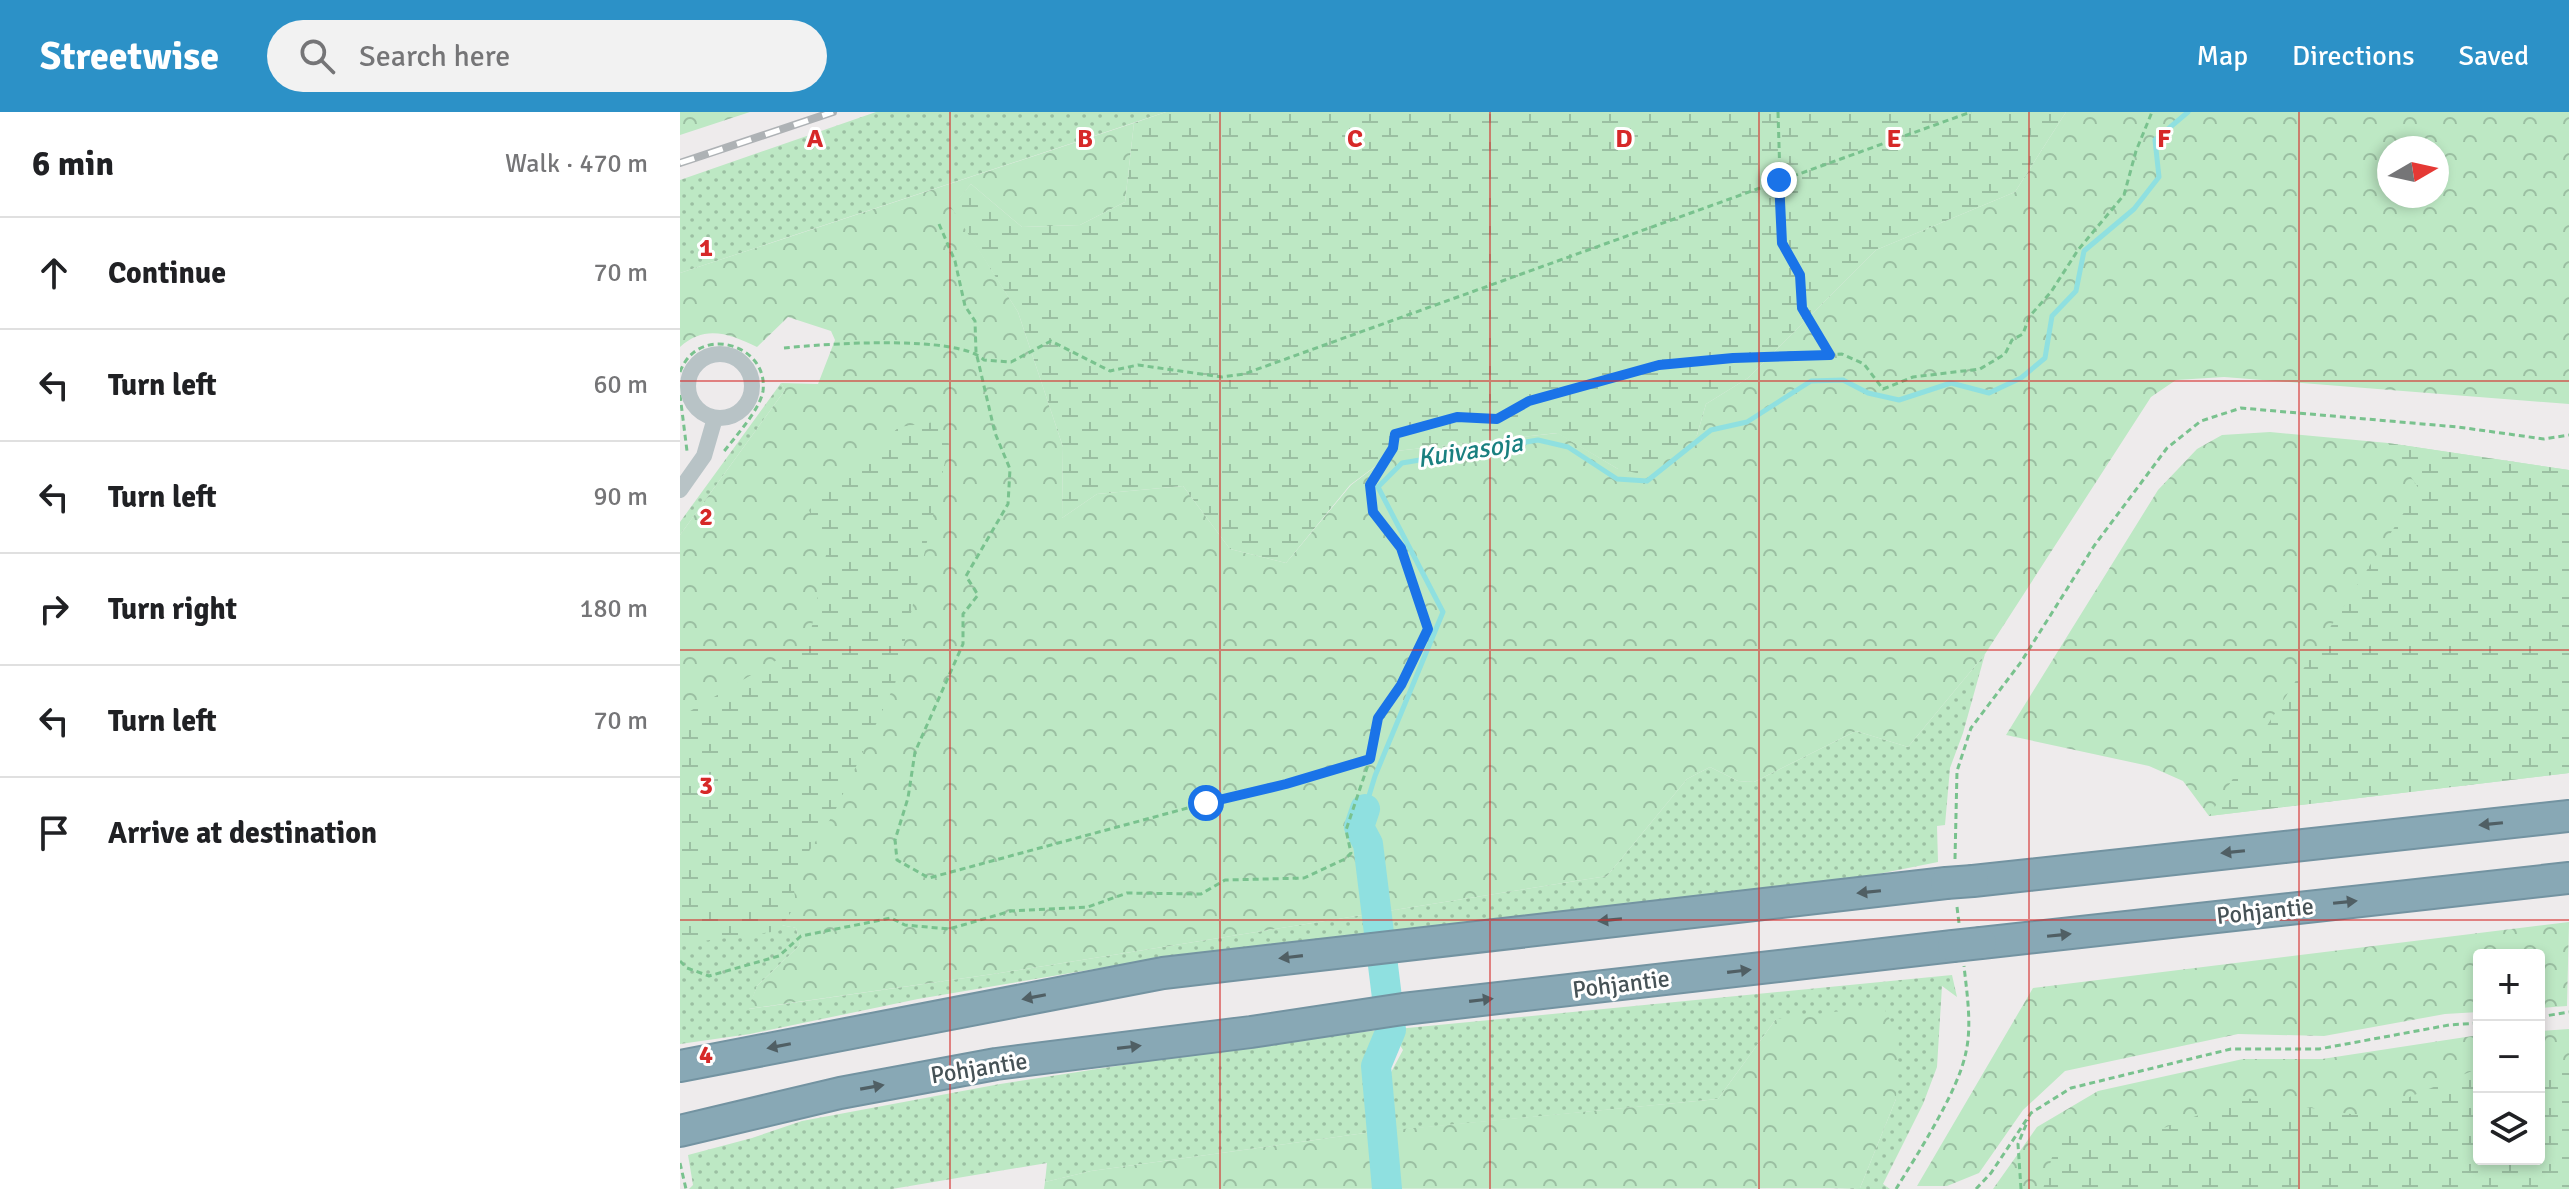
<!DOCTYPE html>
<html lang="en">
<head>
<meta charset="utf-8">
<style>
	body { margin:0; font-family:Signika,sans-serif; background:#f2f2f2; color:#202124 }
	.controls { position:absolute; right:24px; bottom:24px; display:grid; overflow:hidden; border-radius:8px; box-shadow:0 4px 12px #0003 }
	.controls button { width:72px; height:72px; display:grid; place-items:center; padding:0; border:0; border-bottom:2px solid #e0e0e0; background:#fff; color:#202124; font:40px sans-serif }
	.compass { position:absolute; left:1697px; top:24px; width:72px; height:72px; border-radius:50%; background:#fff; box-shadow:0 4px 12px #0003; rotate:81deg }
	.stop { position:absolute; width:24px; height:24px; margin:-18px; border:6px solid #1a73e8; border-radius:50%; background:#fff }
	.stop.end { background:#1a73e8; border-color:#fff; box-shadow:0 2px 8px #0008 }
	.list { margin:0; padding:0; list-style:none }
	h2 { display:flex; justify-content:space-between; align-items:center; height:104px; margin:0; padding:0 32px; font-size:34px }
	h2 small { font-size:26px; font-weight:400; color:#757577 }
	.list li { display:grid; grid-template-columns:52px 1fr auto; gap:24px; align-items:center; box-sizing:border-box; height:112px; padding:0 32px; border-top:2px solid #e0e0e0 }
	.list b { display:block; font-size:30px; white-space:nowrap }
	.list em { font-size:26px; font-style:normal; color:#757577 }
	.icon { flex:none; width:44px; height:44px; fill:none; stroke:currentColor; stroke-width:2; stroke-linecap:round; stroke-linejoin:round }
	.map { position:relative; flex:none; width:1889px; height:1077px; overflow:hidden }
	header { display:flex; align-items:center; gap:48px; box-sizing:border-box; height:112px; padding:0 40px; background:#2c91c7; color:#fff }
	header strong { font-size:38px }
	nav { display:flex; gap:44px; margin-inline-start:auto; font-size:28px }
	.search { width:560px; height:72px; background:#f2f2f2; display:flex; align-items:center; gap:20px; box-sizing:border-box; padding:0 28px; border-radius:44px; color:#757577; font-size:30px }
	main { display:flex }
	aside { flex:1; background:#fff }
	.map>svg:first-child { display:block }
	.grass { fill:url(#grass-dots) }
	.forest { fill:url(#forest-crowns); fill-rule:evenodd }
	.wetland { fill:url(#wetland-marsh) }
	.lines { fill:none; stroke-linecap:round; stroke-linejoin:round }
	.stream { stroke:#8fe0e0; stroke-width:5 }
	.river { stroke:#8fe0e0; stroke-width:30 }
	.highway-casing { stroke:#7393a1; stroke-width:34 }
	.path { stroke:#79c28e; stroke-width:3; stroke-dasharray:6 4; stroke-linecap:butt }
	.street { stroke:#b8c3c6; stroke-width:16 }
	.highway { stroke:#88a8b5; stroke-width:30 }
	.rail-casing { stroke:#aeb2b5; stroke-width:8 }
	.rail { stroke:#fff; stroke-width:5; stroke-dasharray:15; stroke-linecap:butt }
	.highway-bridge-casing { stroke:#7393a1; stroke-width:34; stroke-linecap:butt }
	.highway-bridge { stroke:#88a8b5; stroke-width:30 }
	.oneway { fill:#505f64 }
	.route { stroke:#1a73e8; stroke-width:10 }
	.grid { fill:none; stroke:#d62828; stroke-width:2; stroke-opacity:0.55 }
	.labels { text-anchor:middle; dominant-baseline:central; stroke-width:6; stroke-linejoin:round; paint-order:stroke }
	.street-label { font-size:24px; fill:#465256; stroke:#fff }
	.water-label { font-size:26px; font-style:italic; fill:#1a8080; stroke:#fff }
	.grid-label { font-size:26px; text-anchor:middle; font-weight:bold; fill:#d62828; stroke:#fff; stroke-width:6; stroke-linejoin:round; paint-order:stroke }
</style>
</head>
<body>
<header>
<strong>Streetwise</strong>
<div class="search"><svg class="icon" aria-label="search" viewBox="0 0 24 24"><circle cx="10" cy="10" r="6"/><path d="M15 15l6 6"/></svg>Search here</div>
<nav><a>Map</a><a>Directions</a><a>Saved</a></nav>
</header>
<main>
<aside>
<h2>6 min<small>Walk · 470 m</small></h2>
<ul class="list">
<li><svg class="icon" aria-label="ahead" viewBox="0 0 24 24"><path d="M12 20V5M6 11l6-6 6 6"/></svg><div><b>Continue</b></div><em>70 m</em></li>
<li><svg class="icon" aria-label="left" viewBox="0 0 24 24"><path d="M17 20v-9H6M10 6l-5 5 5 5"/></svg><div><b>Turn left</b></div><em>60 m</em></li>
<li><svg class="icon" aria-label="left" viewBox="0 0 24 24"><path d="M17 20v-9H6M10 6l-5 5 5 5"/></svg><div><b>Turn left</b></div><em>90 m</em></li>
<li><svg class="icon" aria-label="right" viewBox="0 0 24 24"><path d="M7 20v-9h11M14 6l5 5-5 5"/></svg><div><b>Turn right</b></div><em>180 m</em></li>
<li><svg class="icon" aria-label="left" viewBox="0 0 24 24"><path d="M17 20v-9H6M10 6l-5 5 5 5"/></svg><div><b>Turn left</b></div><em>70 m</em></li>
<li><svg class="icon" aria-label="arrive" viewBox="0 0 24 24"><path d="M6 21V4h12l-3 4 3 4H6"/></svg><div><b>Arrive at destination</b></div></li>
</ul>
</aside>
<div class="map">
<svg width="1889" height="1077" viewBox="0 0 1889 1077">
	<defs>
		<pattern id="grass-dots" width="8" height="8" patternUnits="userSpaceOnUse" patternTransform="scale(2)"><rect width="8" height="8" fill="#bde8c4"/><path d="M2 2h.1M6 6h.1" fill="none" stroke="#9bbfa2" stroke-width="1.8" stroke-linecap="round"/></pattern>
		<pattern id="forest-crowns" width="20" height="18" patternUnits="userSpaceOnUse" patternTransform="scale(2)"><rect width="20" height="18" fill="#bde8c4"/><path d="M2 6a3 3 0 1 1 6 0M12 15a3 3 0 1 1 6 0" fill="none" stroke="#9bbfa2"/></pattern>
		<pattern id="wetland-marsh" width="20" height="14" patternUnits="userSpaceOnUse" patternTransform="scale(2)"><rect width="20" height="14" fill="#bde8c4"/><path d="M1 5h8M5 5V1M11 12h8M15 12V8" fill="none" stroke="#9bbfa2"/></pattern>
	</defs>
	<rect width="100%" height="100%" fill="#eeebec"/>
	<path class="grass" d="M 196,0 L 486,0 L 0,161 L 0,68 Z
		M 101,271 L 105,278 L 0,423 L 0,410 Z
		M 1305,542 L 1283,621 L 1270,656 L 1265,713 L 1257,714 L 1258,750 L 1173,767 L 444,852 L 238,887 L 70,922 L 0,932 L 0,816 L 91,811 L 116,816 L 120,833 L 77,874 L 69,897 L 320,861 L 927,764 L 1007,667 L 1030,655 L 1058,669 L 1074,670 L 1176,619 L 1228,635 Z
		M 1272,863 L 1277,885 L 1262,874 L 1257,955 L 1243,992 L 1203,1072 L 1210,1077 L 1149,1077 L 1180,1076 L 1216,987 L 1096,907 L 1038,987 L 707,1019 L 709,964 L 723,938 L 718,930 L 717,917 Z
		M 700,918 L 701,931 L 692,944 L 690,953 L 692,1020 L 411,1059 L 365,1070 L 367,1051 L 212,1077 L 9,1077 L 13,1073 L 8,1043 L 72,1026 L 122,1009 L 320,972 L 573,933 Z"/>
	<path class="forest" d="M 0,0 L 70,0 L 0,23 Z
		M 1386,0 L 1889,0 L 1889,292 L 1544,265 L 1496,268 L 1471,285 L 1305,542 L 1228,635 L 1176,619 L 1074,670 L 1058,669 L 1030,655 L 1007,667 L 927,764 L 320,861 L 68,897 L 77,874 L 120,833 L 116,816 L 91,811 L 0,816 L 0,423 L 105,278 L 101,271 L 138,272 L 155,228 L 151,219 L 108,205 L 77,235 C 50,222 25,212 0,235 L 0,161 L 454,11 L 445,90 L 400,113 L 342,115 L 291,72 L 272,95 L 338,200 L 383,335 L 382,406 L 417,382 L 503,374 L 550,437 L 606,451 L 671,373 L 716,339 L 878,321 L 938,357 L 1017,323 L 1026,292 L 1068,266 L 1196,138 L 1335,80 ZM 1709,36 L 1757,36 L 1757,84 L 1709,84 Z
		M 1590,320 L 1708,331 L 1889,358 L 1889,661 L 1529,704 L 1503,669 L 1469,654 L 1326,623 L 1478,378 L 1517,337 L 1542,323 Z
		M 1889,810 L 1887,894 L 1859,896 L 1859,843 L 1799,843 L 1799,900 L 1765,902 L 1644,924 L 1558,922 L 1385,959 L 1343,998 L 1299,1061 L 1267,1074 L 1237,1074 L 1353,876 Z
		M 1203,894 L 1219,926 L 1216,987 L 1180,1076 L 364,1077 L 365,1070 L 411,1059 L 692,1020 L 1038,987 L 1096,907 Z
		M 1889,917 L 1889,1077 L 1313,1077 L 1357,1015 L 1418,979 L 1563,947 L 1642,947 L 1799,923 L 1799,1047 L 1859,1047 L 1859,919 Z"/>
	<path class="wetland" d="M 486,0 L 1386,0 L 1335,80 L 1196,138 L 1068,266 L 1026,292 L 1017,323 L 961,362 L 938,357 L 877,321 L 716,339 L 670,373 L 606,451 L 550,437 L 503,374 L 417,382 L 382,406 L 383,335 L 338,200 L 271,95 L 291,72 L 342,115 L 400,113 L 445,90 L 454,11 Z
		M 255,310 L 269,332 L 215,572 L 153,703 L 112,765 L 116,792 L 99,819 L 0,832 L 0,605 L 129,529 L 146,443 L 129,398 L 219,315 Z
		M 1708,331 L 1889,358 L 1889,661 L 1529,704 L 1739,377 Z
		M 1799,956 L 1799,1047 L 1859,1047 L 1859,956 L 1889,958 L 1889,1077 L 1363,1077 L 1378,1024 L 1462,1024 L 1565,986 L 1684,1004 Z"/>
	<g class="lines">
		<path class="stream" d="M 685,697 L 695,664 L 763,500 L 698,375 L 722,351 L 858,328 L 888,335 L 937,367 L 967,369 L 1031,318 L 1067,310 L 1131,269 L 1163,268 L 1188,281 L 1219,288 L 1271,271 L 1309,281 L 1341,266 L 1365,246 L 1372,204 L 1396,179 L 1404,139 L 1454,97 L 1479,65 L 1475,28 L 1508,0"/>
		<path class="river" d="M 685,697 L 679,715 L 688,732 L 711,918 L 696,954 L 707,1077"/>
		<g class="highway-casing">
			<path id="highway" d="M 1293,769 L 1889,704
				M 1301,831 L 1889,766
				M 0,954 L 483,861 L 1266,771
				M 0,1019 L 160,981 L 316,952 L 571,920 L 723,897 L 1273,834"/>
		</g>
		<path class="path" d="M 1098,0 L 1102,131 L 1120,163 L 1122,196 L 1150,243
			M 259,112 L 275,149 L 285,194 L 295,209 L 296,240 L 315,321 L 330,357 L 328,392 L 286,464 L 298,483 L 283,502 L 283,532 L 235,640 L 228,686 L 215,728 L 217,748 L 249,766 L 526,691 L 606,672 L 690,647 L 698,606 L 721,573 L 748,517 L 721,436 L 693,400 L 690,373 L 713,336 L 715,322 L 777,305 L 817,307 L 849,289 L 979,253 L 1053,246 L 1162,242 L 1184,252 L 1203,277 L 1233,265 L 1300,257 L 1325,242 L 1332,228 L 1343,222 L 1349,205 L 1371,180 L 1398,138 L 1444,83 L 1456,39 L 1472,0
			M 104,236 C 143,232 278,222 304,248 L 331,250 L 371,229 L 430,259 L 458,253 L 542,265 L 564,262 L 1291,0
			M 0,260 C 18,211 89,232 83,279 C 80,298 54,326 42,342
			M 0,283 L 7,339
			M 1275,747 L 1277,659 L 1291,616 L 1341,550 L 1414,434 L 1487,336 L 1521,309 L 1561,296 L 1778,315 L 1864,327 L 1889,323
			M 1277,795 L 1279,811
			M 0,849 L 7,856 L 29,864 L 99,844 L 121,824 L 211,806 L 225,813 L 269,817 L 331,799 L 408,795 L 447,781 L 521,782 L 545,768 L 624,766 L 665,747 L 671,741 L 666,718 L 690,647
			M 1859,905 L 1889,900
			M 0,1051 L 6,1077
			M 1216,1077 C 1238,1041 1278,980 1286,940 C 1292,913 1287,882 1284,854
			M 1296,1077 L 1311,1061 L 1351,1001 L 1391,976 L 1551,937 L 1639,937 L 1769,913 L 1799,911
			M 1341,1077 L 1338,1032 L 1348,1008"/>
		<path class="street" d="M8 274a32 32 0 1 1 64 0a32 32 0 1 1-64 0Z
			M 0,378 L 24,344 L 35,306"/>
		<use href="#highway" class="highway"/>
		<g class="rail-casing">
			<path id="rail" d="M 0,51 L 153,0"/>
		</g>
		<use href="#rail" class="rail"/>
		<g class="highway-bridge-casing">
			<path id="highway-bridge" d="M 1266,771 L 1293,769
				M 1273,834 L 1301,831"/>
		</g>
		<use href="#highway-bridge" class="highway-bridge"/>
	</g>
	<defs><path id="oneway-solid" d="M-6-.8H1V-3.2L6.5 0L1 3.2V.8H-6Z" transform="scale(2)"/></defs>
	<g class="oneway">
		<use href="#oneway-solid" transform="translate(1811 712) rotate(174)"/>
		<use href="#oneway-solid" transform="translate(1553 740) rotate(174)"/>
		<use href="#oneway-solid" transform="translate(1189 780) rotate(174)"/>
		<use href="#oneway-solid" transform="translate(1665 790) rotate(-6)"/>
		<use href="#oneway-solid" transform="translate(930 808) rotate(174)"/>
		<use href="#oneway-solid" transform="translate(1379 823) rotate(-6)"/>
		<use href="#oneway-solid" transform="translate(611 845) rotate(173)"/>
		<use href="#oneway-solid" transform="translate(1059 859) rotate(-7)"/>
		<use href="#oneway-solid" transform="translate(354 885) rotate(169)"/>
		<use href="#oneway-solid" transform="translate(801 888) rotate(-7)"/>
		<use href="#oneway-solid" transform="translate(99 934) rotate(169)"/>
		<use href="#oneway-solid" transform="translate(449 935) rotate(-7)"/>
		<use href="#oneway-solid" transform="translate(192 975) rotate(-10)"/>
	</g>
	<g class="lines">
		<path class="route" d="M 526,691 L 606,672 L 690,647 L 698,606 L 721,573 L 748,517 L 721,436 L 693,400 L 690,373 L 713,336 L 715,322 L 777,305 L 817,307 L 849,289 L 979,253 L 1053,246 L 1150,243 L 1122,196 L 1120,163 L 1102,131 L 1099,68"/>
	</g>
	<path class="grid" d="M 270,0 L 270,1077M 540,0 L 540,1077M 810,0 L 810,1077M 1079,0 L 1079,1077M 1349,0 L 1349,1077M 1619,0 L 1619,1077M 0,269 L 1889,269M 0,538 L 1889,538M 0,808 L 1889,808"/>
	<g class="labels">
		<g class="street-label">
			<text transform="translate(1585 799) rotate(-6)">Pohjantie</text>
			<text transform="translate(941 872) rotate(-7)">Pohjantie</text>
			<text transform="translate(299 956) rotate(-9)">Pohjantie</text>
		</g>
		<g class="water-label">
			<text transform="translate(790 339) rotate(-9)">Kuivasoja</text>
		</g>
	</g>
	<g class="grid-label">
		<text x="135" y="35">A</text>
		<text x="405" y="35">B</text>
		<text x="675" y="35">C</text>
		<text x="944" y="35">D</text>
		<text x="1214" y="35">E</text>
		<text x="1484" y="35">F</text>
		<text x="26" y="144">1</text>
		<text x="26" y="413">2</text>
		<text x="26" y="682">3</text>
		<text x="26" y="951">4</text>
	</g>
</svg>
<div class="controls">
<button>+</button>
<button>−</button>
<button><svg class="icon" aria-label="layers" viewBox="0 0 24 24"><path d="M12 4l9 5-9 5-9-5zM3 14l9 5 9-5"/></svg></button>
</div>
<svg class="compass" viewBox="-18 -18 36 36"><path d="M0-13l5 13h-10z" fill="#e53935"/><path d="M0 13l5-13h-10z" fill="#757577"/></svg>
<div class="stop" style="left:526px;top:691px"></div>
<div class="stop end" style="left:1099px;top:68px"></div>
</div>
</main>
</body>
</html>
